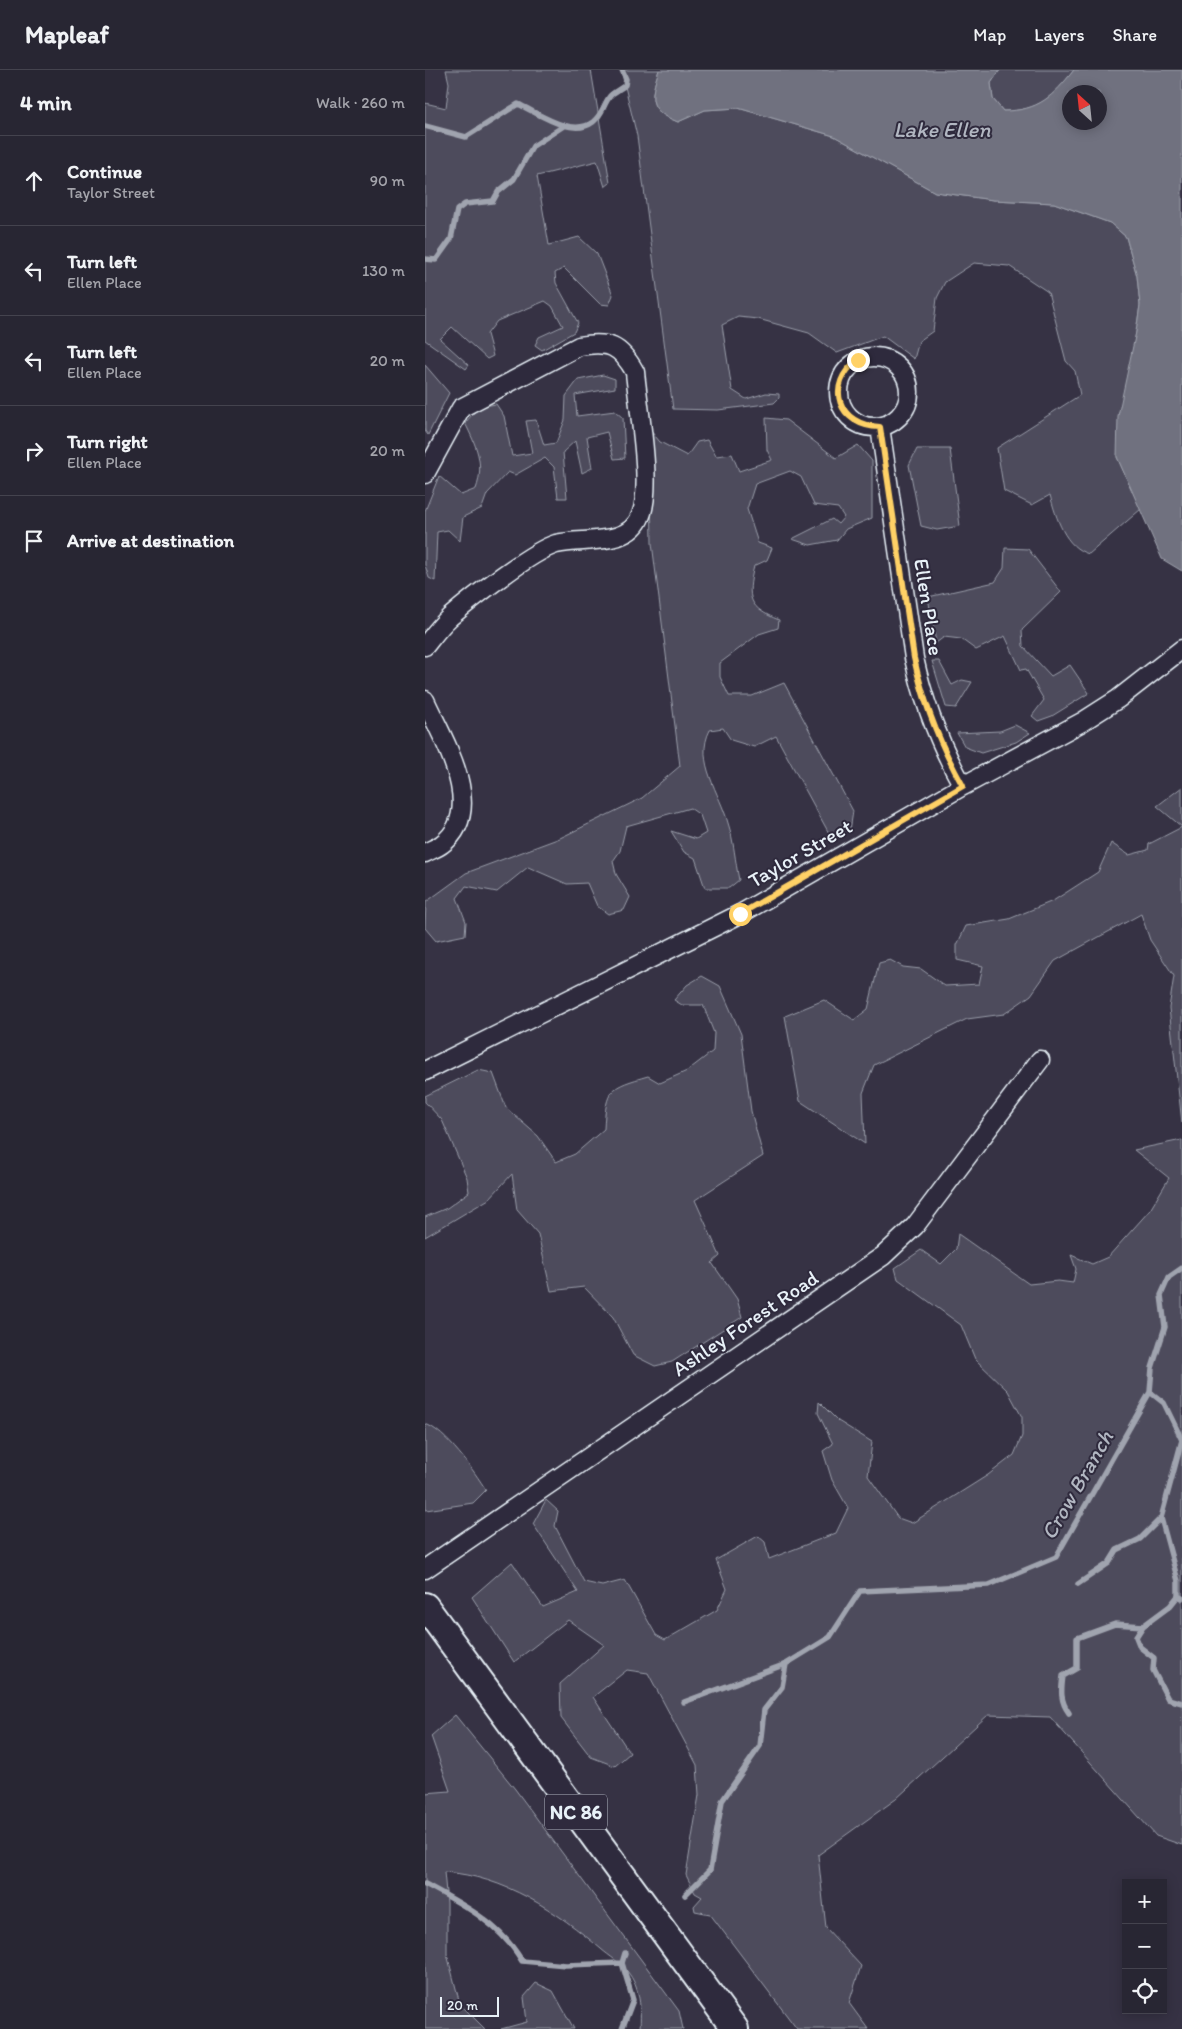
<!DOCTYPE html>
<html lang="en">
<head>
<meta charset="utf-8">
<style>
	body { margin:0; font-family:Itim,sans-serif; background:#302e3b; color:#f1f3f6 }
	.controls { position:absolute; right:15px; bottom:15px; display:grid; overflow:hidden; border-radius:0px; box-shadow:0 2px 12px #0003 }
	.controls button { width:45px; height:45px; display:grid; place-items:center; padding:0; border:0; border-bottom:1px solid #44434e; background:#282633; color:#f1f3f6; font:25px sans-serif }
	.compass { position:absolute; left:637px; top:15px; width:45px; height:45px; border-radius:50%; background:#282633; box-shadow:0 2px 12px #0003; rotate:333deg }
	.scale { position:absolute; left:15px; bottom:12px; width:59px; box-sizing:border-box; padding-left:5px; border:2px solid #e8f1f8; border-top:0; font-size:14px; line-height:18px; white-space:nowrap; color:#e8f1f8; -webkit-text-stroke:4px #2f2a3d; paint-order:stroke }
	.stop { position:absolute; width:15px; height:15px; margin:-11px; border:4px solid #ffd166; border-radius:50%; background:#fff }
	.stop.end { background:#ffd166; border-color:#fff; box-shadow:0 1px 5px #0008 }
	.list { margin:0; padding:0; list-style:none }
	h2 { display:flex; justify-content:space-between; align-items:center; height:65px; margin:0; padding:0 20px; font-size:21px }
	h2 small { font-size:16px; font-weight:400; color:#a5a5ac }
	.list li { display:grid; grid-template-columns:32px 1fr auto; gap:15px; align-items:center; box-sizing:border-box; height:90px; padding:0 20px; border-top:1px solid #44434e }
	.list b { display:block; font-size:19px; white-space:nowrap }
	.list p { margin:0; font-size:16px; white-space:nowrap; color:#a5a5ac }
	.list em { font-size:16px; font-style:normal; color:#a5a5ac }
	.icon { flex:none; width:28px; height:28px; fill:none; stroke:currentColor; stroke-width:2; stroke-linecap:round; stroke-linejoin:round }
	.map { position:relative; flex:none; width:757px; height:1959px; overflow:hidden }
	header { display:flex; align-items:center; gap:30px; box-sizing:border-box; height:70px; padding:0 25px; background:#282633; border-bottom:1px solid #44434e }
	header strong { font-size:24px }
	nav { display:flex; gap:28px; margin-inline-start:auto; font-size:18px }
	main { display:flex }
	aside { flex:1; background:#282633 }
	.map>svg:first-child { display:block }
	.green { fill:#4d4b5c; stroke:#9a9eaa }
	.water { fill:#70717f; stroke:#a0a4af; fill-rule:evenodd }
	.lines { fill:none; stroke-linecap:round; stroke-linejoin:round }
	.stream { stroke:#a0a4af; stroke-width:5.5 }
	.street-casing { stroke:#e8f1f8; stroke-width:21 }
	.primary-casing { stroke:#e8f1f8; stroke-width:30 }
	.street { stroke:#2f2a3d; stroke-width:18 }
	.primary { stroke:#2f2a3d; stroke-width:26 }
	.route { stroke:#ffd166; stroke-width:6 }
	.labels { text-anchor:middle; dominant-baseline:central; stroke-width:4; stroke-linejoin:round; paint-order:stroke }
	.shield { fill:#2f2a3d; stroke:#b0b5c0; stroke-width:1 }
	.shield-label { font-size:20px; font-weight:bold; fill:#e8f1f8 }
	.street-label { font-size:21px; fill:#e8f1f8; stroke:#2f2a3d }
	.water-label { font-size:22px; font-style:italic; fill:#b2b7c2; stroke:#2f2a3d }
</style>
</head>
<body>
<header>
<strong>Mapleaf</strong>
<nav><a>Map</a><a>Layers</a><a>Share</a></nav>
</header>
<main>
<aside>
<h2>4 min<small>Walk · 260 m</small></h2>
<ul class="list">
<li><svg class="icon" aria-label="ahead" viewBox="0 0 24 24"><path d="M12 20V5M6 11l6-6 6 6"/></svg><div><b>Continue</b><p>Taylor Street</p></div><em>90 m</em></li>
<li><svg class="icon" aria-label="left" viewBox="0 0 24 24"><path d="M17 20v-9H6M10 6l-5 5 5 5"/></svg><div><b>Turn left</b><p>Ellen Place</p></div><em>130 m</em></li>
<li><svg class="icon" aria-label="left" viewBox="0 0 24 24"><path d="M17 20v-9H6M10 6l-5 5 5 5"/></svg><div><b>Turn left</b><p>Ellen Place</p></div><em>20 m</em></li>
<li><svg class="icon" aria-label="right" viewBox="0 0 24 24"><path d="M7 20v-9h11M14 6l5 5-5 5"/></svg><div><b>Turn right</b><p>Ellen Place</p></div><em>20 m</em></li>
<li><svg class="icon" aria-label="arrive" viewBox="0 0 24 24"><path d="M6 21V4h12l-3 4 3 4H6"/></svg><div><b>Arrive at destination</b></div></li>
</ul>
</aside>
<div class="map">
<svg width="757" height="1959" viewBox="0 0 757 1959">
	<rect width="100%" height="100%" fill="#363244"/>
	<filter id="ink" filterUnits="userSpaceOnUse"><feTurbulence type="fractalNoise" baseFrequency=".02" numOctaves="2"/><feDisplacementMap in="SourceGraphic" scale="10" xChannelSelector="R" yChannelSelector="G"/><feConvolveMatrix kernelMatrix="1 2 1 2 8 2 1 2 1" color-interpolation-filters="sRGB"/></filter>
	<g filter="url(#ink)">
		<path class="green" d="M 21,0 L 166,0 L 185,113 L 180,117 L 172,91 L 112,106 L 124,175 L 154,167 L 172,184 L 188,225 L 184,235 L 175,234 L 139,198 L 130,203 L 131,213 L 153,253 L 149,262 L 117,280 L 110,275 L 114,267 L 138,256 L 127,236 L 120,231 L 72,251 L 62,264 L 68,286 L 62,289 L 27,257 L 15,269 L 44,295 L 41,299 L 0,270 L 0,33 L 21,38 L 24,13 Z
			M 196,0 L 234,0 C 225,28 222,40 253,52 L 280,40 L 313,38 L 409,66 L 510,122 L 568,130 L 629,133 L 685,153 L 701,167 L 712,206 L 715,235 L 692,387 L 716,439 L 664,484 C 640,478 631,447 625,425 L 607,435 L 579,421 L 572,378 L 655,325 L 650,301 L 641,291 L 623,222 L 584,196 L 549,193 L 520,212 L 512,228 L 508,261 L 494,271 L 489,289 L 458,266 L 412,283 L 384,263 L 333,249 L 313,247 L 297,255 L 307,320 L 321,329 L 341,323 L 354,324 L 354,328 L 349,333 L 293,340 L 248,339 L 212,66 Z
			M 575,0 L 649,0 C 628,27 614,41 578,41 L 568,29 L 566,13 Z
			M 0,295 L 24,323 L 3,365 L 0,361 Z
			M 178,305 L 190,309 L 190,318 L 150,325 L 152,346 L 190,341 L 198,348 L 200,388 L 189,389 L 182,362 L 162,367 L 167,398 L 157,403 L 150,371 L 138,382 L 142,428 L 133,428 L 129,397 L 120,388 L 90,405 L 83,402 L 62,424 L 57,438 L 38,447 L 35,471 L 23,460 L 12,462 L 10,511 L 4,508 L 0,495 L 0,441 L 14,406 L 36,425 L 51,419 C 60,394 51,375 40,353 L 54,337 L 71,334 L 79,346 L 87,386 L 107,383 L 101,351 L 111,350 L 119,375 L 131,373 L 140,350 L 141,326 L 153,310 Z
			M 341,348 L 361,350 L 411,388 L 433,375 L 447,391 L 447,448 L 421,459 L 412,470 L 385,475 L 367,469 L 407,449 L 413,454 L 419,447 L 413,438 L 389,435 L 376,407 L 365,401 L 330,414 L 322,439 L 333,473 L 347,478 L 342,490 L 329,496 C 321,529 324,538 354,550 L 353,558 L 334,564 L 295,593 L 295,607 L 304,626 L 327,626 L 359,613 L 428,741 L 425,761 L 406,767 L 351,666 L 329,677 L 306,670 L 298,658 L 285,660 C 269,691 295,723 303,753 C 309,771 310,791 314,810 L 304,818 L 280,818 L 270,788 L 259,782 L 246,761 L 271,769 L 281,763 L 275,745 L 265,738 L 201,756 L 195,781 L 188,791 L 191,804 L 205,827 L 199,840 L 183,844 L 172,836 L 162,813 L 142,814 L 103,797 L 72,822 L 41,816 L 32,828 L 41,852 L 40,865 L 11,871 L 0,858 L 1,832 L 41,803 L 135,768 L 217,728 L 255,696 L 227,473 L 225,360 L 235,372 L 262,386 L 272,372 L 282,370 L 291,386 L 307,384 L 314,401 L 347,390 L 342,380 Z
			M 492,379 L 525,379 L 535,456 L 512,460 L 496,456 L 484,395 Z
			M 580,478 L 603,479 L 636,522 L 597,560 L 598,576 L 626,606 L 645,595 L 664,623 L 627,646 L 613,651 L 607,646 L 619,630 L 601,599 L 596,600 L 580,566 L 551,580 L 536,569 L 519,567 L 511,573 L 503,527 L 570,512 L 579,498 Z
			M 507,591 L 514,591 L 527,615 L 537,610 L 547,612 L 531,638 L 521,637 Z
			M 590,655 L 605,663 L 591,672 L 556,683 L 540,677 L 532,663 L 575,661 Z
			M 757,717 L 757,1053 L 744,938 L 749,906 L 725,870 L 716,844 L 630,891 L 606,925 L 579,944 L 542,949 L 449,995 L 438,1023 L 440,1074 L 375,1031 L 360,946 L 399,930 L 429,950 L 443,939 L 454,893 L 465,890 L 478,897 L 496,899 L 520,916 L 554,914 L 558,896 L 532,890 L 532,875 L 541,856 L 584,849 L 628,831 L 673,802 L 686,773 L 704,785 L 723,780 L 724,774 L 757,757 L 732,736 Z
			M 277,906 L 295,916 L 316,964 L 326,1041 L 338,1086 L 270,1130 L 295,1186 L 287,1193 L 312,1229 L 317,1247 L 247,1292 L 230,1296 L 208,1285 L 188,1247 L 159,1217 L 126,1221 L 113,1164 L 92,1140 L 87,1104 L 64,1129 L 0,1167 L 0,1147 L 22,1138 L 44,1122 L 42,1108 L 17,1050 L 0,1032 L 0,1026 L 53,1000 L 68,1003 L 81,1038 L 113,1066 L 131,1092 L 150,1084 L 179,1059 C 181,1018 185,1017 223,1006 L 235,1013 L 262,1001 L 288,981 L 289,963 L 278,935 L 257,935 L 249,930 L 262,915 Z
			M 757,1070 L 757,1775 L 731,1766 L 625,1647 L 563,1645 L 471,1729 L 393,1785 L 401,1858 L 436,1896 L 424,1933 L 443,1959 L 372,1959 L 285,1844 L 270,1841 L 269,1836 L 277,1827 L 270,1823 L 261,1805 L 274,1725 L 272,1695 L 223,1603 L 202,1600 L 168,1627 L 205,1683 L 190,1696 L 166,1687 L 136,1648 L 135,1614 L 179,1575 L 143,1550 L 89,1592 L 47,1527 L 87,1492 L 118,1537 L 153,1522 L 108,1454 L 121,1430 L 133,1441 L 130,1456 L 159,1512 L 177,1516 L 200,1510 L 231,1565 L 240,1570 L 292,1540 L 302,1519 L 291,1490 L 333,1466 L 340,1472 L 344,1489 L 411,1463 L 423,1438 L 407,1410 L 398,1381 L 408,1374 L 393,1343 L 394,1332 L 413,1351 L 447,1372 L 443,1406 L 473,1448 L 487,1453 L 563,1405 L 589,1385 L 597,1366 L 597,1347 L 583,1321 L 550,1289 L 536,1255 L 473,1209 L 470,1198 L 496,1180 L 516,1194 L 531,1179 L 533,1164 L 604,1214 L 633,1211 L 648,1213 L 651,1199 L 646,1185 L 667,1194 L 683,1187 L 725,1140 L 744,1108 L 709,1080 Z
			M 0,1354 C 20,1360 50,1402 61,1420 L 48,1433 L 1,1440 Z
			M 30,1645 L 90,1719 L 254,1941 L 258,1959 L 215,1959 C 216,1939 216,1918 202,1901 C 196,1893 184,1886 176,1879 C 132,1841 79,1806 19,1802 L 22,1833 L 22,1884 L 35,1934 L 60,1959 L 0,1959 L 0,1723 L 25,1721 L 6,1666 Z
			M 111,1913 L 128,1921 L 149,1959 L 76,1959 L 102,1952 L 99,1927 Z"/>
		<path class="water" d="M 234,0 L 575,0 L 566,13 L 568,29 L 578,41 C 614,41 628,26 649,0 L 757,0 L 757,501 L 737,489 L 692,387 L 693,346 L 711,262 L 715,235 L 712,206 L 701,167 L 685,153 L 629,133 L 568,130 L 510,122 L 409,66 L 313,38 L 280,40 L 253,52 C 222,40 225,28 234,0 ZM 644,22 L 674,22 L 674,52 L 644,52 Z"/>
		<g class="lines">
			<path class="stream" d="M 0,56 L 41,67 L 93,34 C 113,43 147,68 168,52 C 178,44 178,35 185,26 C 188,22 196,19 200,15 L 201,9 L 197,0
				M 0,189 L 11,190 L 26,169 L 32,140 L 40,134 L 68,131 L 73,122 L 89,109 L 108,76 L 137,57
				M 736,1448 L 753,1511 L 753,1526 L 757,1528
				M 653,1514 L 684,1493 L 692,1480 L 715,1469 L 736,1448 L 757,1370 L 739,1333 L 725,1322
				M 718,1556 L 711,1567 L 715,1577 L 729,1588 L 728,1600 L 743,1629 L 757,1633
				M 259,1632 L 361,1594
				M 644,1643 C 635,1631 636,1621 638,1606 L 652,1598 L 652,1568 L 690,1554 L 718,1556 L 745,1536 L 753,1526
				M 0,1814 C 37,1834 75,1853 97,1891 L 141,1895 L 197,1893
				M 260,1825 L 285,1800 L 297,1731 L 335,1676 L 339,1640 L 357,1617 L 361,1594 L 405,1567 L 435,1521 L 564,1515 L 631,1487 L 725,1322 L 727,1298 L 740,1257 L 736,1225 L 744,1207 L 757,1198
				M 197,1959 L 208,1930 L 197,1893 L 200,1883"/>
			<g class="street-casing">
				<path id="street" d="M414 322a35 35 0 1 1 70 0a35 35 0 1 1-70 0Z
					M 455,357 L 489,588 C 499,635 515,675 538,716
					M 0,404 L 36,338 L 154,276 C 184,271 195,275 210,302 C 213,336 228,416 216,445 C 204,478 158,467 131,474 C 107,481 46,529 25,547 C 15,556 8,566 0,576
					M 0,630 C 17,668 63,740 17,774 C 12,778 5,780 0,783
					M 0,1001 L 315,844 L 538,716 L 657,652 L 693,629 L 757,579
					M 0,1499 L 458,1186 L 490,1156 L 615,990"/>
			</g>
			<g class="primary-casing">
				<path id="primary" d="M 0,1536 L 310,1959"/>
			</g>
			<use href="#street" class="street"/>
			<use href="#primary" class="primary"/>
		</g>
	</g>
	<g class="lines" filter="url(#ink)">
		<path class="route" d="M 315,844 L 538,716 C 515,675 499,635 489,588 L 455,357 C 413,356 399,315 433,290"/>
	</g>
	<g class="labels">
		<rect class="shield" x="120" y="1724.5" width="62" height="35" rx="4"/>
		<g class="shield-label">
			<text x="151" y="1742">NC 86</text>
		</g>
		<g class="street-label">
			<text transform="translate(504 537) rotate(81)">Ellen Place</text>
			<text transform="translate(375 783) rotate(-30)">Taylor Street</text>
			<text transform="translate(320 1253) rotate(-34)">Ashley Forest Road</text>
		</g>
		<g class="water-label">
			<text x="517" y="59">Lake Ellen</text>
			<text transform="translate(652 1415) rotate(-60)">Crow Branch</text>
		</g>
	</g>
</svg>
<div class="controls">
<button>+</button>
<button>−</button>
<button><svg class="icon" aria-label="locate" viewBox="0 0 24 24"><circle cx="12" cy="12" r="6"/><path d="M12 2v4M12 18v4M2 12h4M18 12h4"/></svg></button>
</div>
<svg class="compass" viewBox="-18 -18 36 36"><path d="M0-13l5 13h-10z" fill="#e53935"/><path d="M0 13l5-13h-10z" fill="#a5a5ac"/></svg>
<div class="scale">20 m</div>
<div class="stop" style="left:315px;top:844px"></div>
<div class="stop end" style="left:433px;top:290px"></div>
</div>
</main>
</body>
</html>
